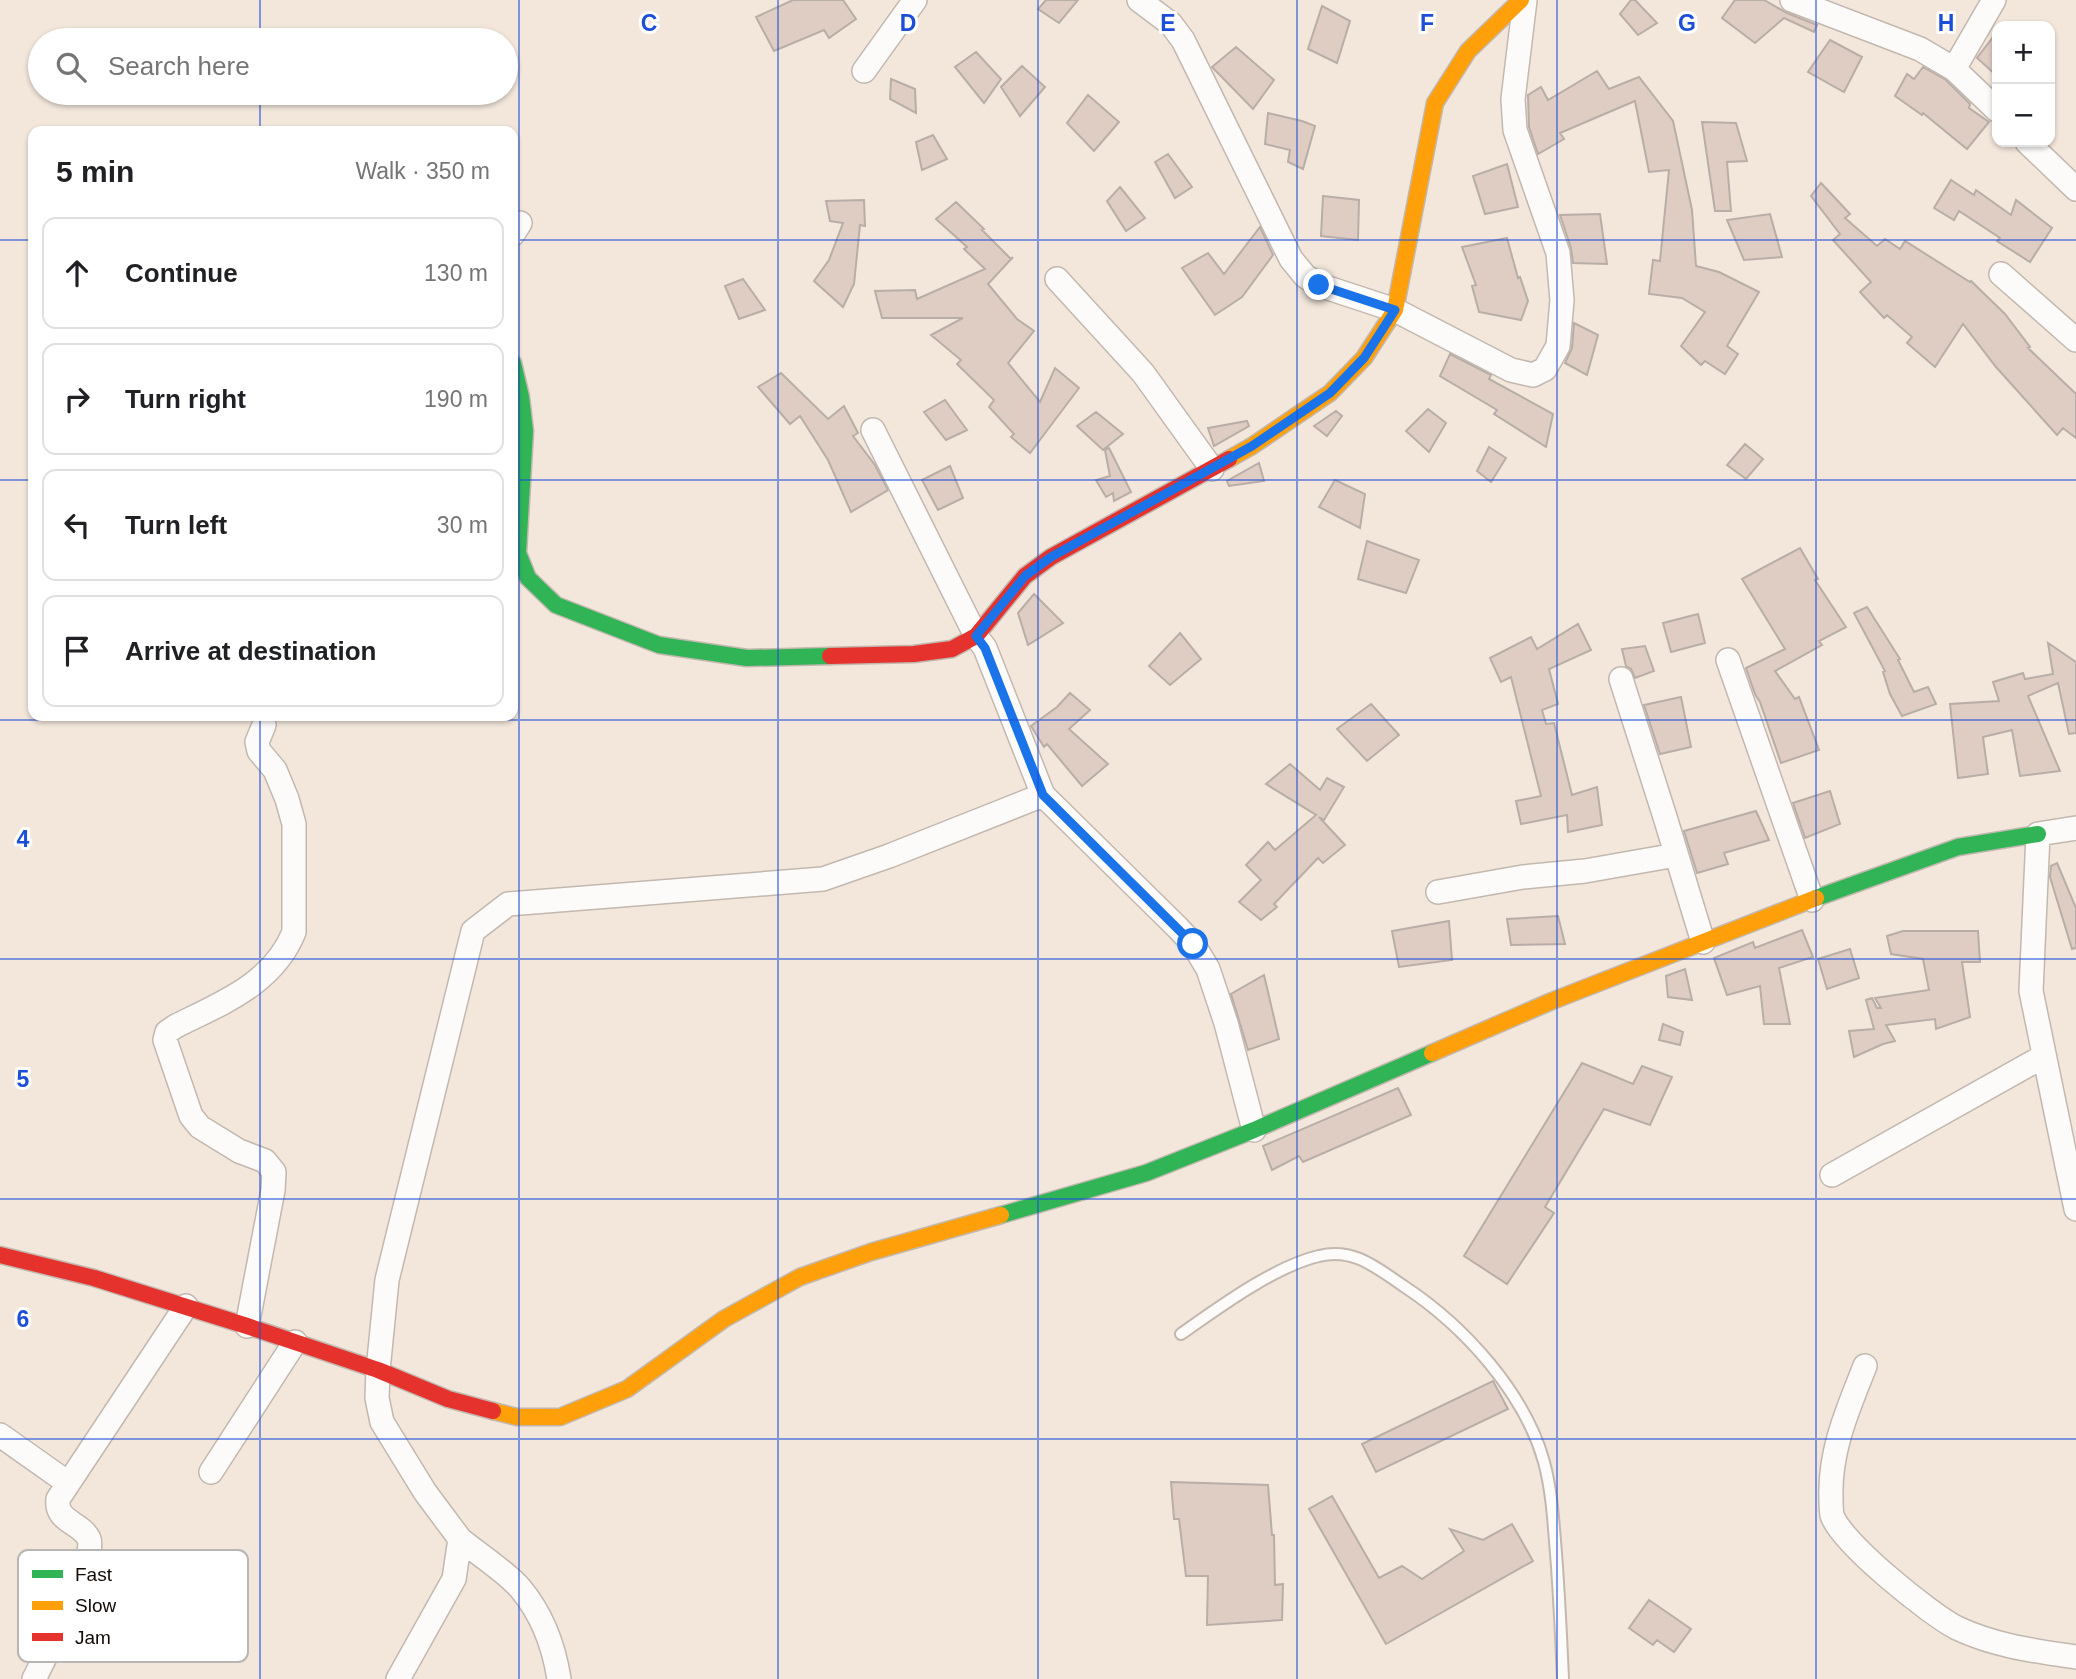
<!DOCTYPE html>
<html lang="en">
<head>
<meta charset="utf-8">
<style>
	body { margin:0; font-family:Arial,sans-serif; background:#f2f2f2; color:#202124 }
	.controls { position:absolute; right:21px; top:21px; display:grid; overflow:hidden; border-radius:14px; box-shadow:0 2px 5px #0004 }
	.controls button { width:63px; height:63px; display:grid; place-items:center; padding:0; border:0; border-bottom:2px solid #e0e0e0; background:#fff; color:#202124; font:35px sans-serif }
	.stop { position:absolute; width:21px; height:21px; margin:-16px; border:5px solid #1a73e8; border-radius:50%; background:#fff }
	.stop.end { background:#1a73e8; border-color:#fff; box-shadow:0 2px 7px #0008 }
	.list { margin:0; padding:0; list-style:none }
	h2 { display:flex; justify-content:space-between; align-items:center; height:91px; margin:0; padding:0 28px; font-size:30px }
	h2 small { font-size:23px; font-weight:400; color:#757577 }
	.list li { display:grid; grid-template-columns:46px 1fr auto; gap:21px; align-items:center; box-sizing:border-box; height:112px; margin:0 14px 14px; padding:0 14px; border:2px solid #e0e0e0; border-radius:14px }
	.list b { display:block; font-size:26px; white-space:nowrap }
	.list em { font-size:23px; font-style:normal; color:#757577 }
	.icon { flex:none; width:38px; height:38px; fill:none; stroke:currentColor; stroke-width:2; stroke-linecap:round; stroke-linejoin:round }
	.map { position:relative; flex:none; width:2076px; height:1679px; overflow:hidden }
	.search { position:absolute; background:#fff; box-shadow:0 2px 5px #0004; left:28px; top:28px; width:490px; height:77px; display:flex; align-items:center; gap:18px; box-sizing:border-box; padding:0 24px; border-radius:38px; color:#757577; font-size:26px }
	.panel { position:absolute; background:#fff; box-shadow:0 2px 5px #0004; left:28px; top:126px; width:490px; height:595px; border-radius:14px }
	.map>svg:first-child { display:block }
	.building { fill:#dfcdc3; stroke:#b8aea7; stroke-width:2 }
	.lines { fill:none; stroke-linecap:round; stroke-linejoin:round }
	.lane-casing { stroke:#c2b8af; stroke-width:14 }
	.street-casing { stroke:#c2b8af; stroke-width:26 }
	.fast-casing { stroke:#c2b8af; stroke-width:19 }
	.slow-casing { stroke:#c2b8af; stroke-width:19 }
	.jam-casing { stroke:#c2b8af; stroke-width:19 }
	.lane { stroke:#fdfbfa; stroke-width:10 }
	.street { stroke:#fdfbfa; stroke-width:23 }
	.fast { stroke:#30b455; stroke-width:16 }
	.slow { stroke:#ff9f0a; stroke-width:16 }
	.jam { stroke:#e5322d; stroke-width:16 }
	.route { stroke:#1a73e8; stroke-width:9 }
	.grid { fill:none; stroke:#1d4ed8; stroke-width:2; stroke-opacity:0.55 }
	.key { fill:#fff; stroke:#b8b6b4; stroke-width:2 }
	.key-label { font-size:19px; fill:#110a05 }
	.grid-label { font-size:23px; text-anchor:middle; font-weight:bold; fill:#1d4ed8; stroke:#fff; stroke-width:6; stroke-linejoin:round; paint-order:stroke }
</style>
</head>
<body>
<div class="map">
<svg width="2076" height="1679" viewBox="0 0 2076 1679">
	<rect width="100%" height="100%" fill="#f3e7dc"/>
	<path class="building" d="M 793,0 L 843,0 L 856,19 L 829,38 L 824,30 L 774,51 L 756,17 Z
		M 1046,0 L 1078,0 L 1059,23 L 1038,9 Z
		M 1631,0 L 1635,0 L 1657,23 L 1638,35 L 1620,14 Z
		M 1735,0 L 1764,0 L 1787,13 L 1817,25 L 1814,32 L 1784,18 L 1755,43 L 1722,18 Z
		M 1322,6 L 1350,21 L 1337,63 L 1308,49 Z
		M 1997,32 L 1997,76 L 1977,58 Z
		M 1830,40 L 1862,57 L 1844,92 L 1808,72 Z
		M 1236,47 L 1274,80 L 1253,109 L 1212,67 Z
		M 976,52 L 1001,79 L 984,103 L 955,67 Z
		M 1022,66 L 1045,87 L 1020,116 L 1001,87 Z
		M 1923,67 L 1946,80 L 1970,104 L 1969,108 L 1989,122 L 1967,149 L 1923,113 L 1922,115 L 1895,96 L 1907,74 L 1914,79 Z
		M 1597,71 L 1609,89 L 1639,77 L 1673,121 L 1692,210 L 1696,266 L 1719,272 L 1759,292 L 1727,346 L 1738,354 L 1725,374 L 1705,361 L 1701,365 L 1681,346 L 1705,312 L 1682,298 L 1649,294 L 1653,260 L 1660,261 L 1669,170 L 1649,172 L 1635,101 L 1560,133 L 1564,139 L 1538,154 L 1529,127 L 1528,95 L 1541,87 L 1548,100 Z
		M 891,79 L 915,89 L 916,113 L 890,99 Z
		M 1088,95 L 1119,122 L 1094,151 L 1067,123 Z
		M 1268,113 L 1302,121 L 1315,126 L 1303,169 L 1288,162 L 1290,150 L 1265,144 Z
		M 1702,122 L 1736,123 L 1747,161 L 1727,162 L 1731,211 L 1715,211 Z
		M 933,135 L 947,159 L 922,170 L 916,142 Z
		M 1168,154 L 1192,187 L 1175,198 L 1155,162 Z
		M 1507,164 L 1518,207 L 1485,214 L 1473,176 Z
		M 1951,180 L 1974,195 L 1976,190 L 2011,215 L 2016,200 L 2052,228 L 2030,262 L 1997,241 L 2000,238 L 1959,211 L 1954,220 L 1934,208 Z
		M 1821,183 L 1850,214 L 1845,218 L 1877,246 L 1885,239 L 1900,249 L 1905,241 L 1970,282 L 1971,281 L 2005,314 L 2030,347 L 2028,348 L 2076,394 L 2076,438 L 2063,428 L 2057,435 L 1996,367 L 1963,324 L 1935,367 L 1907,343 L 1912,337 L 1887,315 L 1884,318 L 1860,292 L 1871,282 L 1833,240 L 1840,234 L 1811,196 Z
		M 1120,187 L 1145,218 L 1126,231 L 1107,201 Z
		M 1323,196 L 1359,200 L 1358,240 L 1321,236 Z
		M 864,200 L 865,226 L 860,225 L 854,284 L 843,307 L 814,281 L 829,260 L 843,223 L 830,221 L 826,201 Z
		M 956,202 L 984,229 L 982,230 L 1011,259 L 1013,257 L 988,284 L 1017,319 L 1034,331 L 1008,363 L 1040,402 L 1055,368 L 1079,388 L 1030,453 L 1011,437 L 1014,434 L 989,407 L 994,400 L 957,364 L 961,360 L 931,335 L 963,318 L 882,318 L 875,291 L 915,290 L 917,299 L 985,269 L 964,249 L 967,247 L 936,219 Z
		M 1600,214 L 1607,264 L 1573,263 L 1571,248 L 1560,215 Z
		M 1770,214 L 1782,257 L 1744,260 L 1727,220 Z
		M 1260,227 L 1273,255 L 1242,297 L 1215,315 L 1182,268 L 1208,253 L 1224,274 Z
		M 1507,238 L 1518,278 L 1520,277 L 1528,301 L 1521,320 L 1479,312 L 1472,286 L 1476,285 L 1462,247 Z
		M 743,279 L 765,310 L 739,319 L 725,286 Z
		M 1574,323 L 1598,335 L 1587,375 L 1565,363 L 1572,348 Z
		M 1450,354 L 1491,375 L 1489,379 L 1553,414 L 1546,447 L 1494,414 L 1497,410 L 1440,376 Z
		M 781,373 L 828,419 L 844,406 L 858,433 L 853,436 L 875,465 L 888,490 L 851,512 L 828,460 L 800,416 L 790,424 L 758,387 Z
		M 945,400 L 967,430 L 946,440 L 924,412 Z
		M 1428,409 L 1446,423 L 1429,452 L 1406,431 Z
		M 1336,411 L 1342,416 L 1327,436 L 1314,426 Z
		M 1096,412 L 1123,434 L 1103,450 L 1077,426 Z
		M 1247,421 L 1249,426 L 1214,446 L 1208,428 Z
		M 1745,444 L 1763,459 L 1746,479 L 1727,465 Z
		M 1489,447 L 1506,458 L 1491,482 L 1477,471 Z
		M 1109,448 L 1131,492 L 1114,501 L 1113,493 L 1106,497 L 1096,480 L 1110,476 L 1105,450 Z
		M 1259,463 L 1264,481 L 1229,486 L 1227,481 Z
		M 950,466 L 963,498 L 938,510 L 922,480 Z
		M 1335,480 L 1365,494 L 1360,528 L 1319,507 Z
		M 1367,541 L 1419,560 L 1406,593 L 1358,579 Z
		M 1800,548 L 1818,579 L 1815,580 L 1846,627 L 1819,641 L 1822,645 L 1775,671 L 1795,699 L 1799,697 L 1819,750 L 1781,763 L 1760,702 L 1755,694 L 1746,668 L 1785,649 L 1742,579 Z
		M 1034,594 L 1063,623 L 1028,645 L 1018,613 Z
		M 1867,607 L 1900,659 L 1898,660 L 1914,692 L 1928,687 L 1936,704 L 1902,716 L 1890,694 L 1883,672 L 1885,671 L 1854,613 Z
		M 1698,614 L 1705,643 L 1671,652 L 1663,623 Z
		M 1578,624 L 1591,650 L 1549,669 L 1558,704 L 1542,710 L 1546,724 L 1554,723 L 1572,795 L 1597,787 L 1602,825 L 1568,832 L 1567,815 L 1521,824 L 1516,801 L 1541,796 L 1511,677 L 1501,682 L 1490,658 L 1531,637 L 1537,649 Z
		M 1180,633 L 1201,659 L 1170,685 L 1149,666 Z
		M 2048,643 L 2076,662 L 2076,733 L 2069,734 L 2058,683 L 2028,696 L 2060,771 L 2020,776 L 2012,730 L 1983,737 L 1988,774 L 1958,778 L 1950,704 L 1999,701 L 1993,682 L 2023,673 L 2025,679 L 2053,674 Z
		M 1645,646 L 1654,671 L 1635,678 L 1631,669 L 1626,666 L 1622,649 Z
		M 1070,693 L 1090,710 L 1069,729 L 1108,764 L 1082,786 L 1047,744 L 1044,747 L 1031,726 L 1057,707 Z
		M 1681,697 L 1691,747 L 1660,754 L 1644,705 Z
		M 1371,704 L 1399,735 L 1367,761 L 1337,729 Z
		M 1290,764 L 1320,790 L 1327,778 L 1344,787 L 1324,820 L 1319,817 L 1345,845 L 1323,863 L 1318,858 L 1274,904 L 1277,907 L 1261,920 L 1239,902 L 1261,880 L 1246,865 L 1268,842 L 1275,850 L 1316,815 L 1266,784 Z
		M 1830,791 L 1840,824 L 1805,838 L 1793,803 Z
		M 1756,811 L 1769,840 L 1724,853 L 1728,864 L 1697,873 L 1684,831 Z
		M 2057,863 L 2076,908 L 2076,948 L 2072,949 L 2050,877 L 2051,866 Z
		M 1558,916 L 1565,944 L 1511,945 L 1507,919 Z
		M 1449,921 L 1452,960 L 1399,967 L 1392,931 Z
		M 1802,930 L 1813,957 L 1779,968 L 1790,1024 L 1764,1024 L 1760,986 L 1727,995 L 1714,958 L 1753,942 L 1755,948 Z
		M 1903,931 L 1978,931 L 1980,962 L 1962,962 L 1970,1017 L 1936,1029 L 1935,1019 L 1886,1025 L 1895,1041 L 1883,1044 L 1854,1057 L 1849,1031 L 1874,1029 L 1866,1000 L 1872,998 L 1877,1008 L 1881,1008 L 1875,998 L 1929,990 L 1923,959 L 1891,954 L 1887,936 Z
		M 1850,949 L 1859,978 L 1827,989 L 1818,959 Z
		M 1685,969 L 1692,1000 L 1668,997 L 1666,976 Z
		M 1264,975 L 1279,1039 L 1248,1050 L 1231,994 Z
		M 1663,1024 L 1683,1032 L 1680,1045 L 1659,1040 Z
		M 1582,1063 L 1633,1084 L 1642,1066 L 1672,1077 L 1650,1125 L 1604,1109 L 1545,1207 L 1554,1213 L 1507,1284 L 1464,1256 Z
		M 1398,1088 L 1411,1115 L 1303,1162 L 1299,1156 L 1272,1170 L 1263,1146 Z
		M 1493,1381 L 1508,1409 L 1376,1472 L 1362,1444 Z
		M 1171,1482 L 1268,1485 L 1272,1535 L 1274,1535 L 1275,1585 L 1283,1584 L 1282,1620 L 1207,1625 L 1208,1576 L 1186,1576 L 1179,1519 L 1174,1519 Z
		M 1332,1496 L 1379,1578 L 1402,1566 L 1422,1579 L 1464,1551 L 1450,1529 L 1483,1540 L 1512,1524 L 1533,1561 L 1386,1644 L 1309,1509 Z
		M 1649,1600 L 1691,1629 L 1674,1652 L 1657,1640 L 1653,1645 L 1629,1628 Z"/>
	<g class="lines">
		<g class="lane-casing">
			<path id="lane" d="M 1181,1334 C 1218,1308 1275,1266 1319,1256 C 1354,1247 1378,1269 1405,1287 C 1464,1326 1525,1393 1544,1462 C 1551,1488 1553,1515 1555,1541 C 1559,1587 1561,1633 1563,1679"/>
		</g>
		<g class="street-casing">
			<path id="street" d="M 1139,0 L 1171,24 L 1183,40 L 1291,259 L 1305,276 L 1319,285 L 1395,310 L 1511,370 L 1533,375 L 1545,369 L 1558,346 L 1562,300 L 1558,253 L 1515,130 L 1513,99 L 1525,0
				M 1792,0 L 1920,49 L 1954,69 L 1997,110
				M 1954,69 L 1994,0
				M 864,71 L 915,0
				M 2027,142 L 2076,189
				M 513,234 L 520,223
				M 2001,274 L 2076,340
				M 1057,279 L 1143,373 L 1212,469
				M 873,430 L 976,636 L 985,648 L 1043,795 L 1178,928 L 1193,944 L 1208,969 L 1226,1023 L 1254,1130
				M 1728,660 L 1812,900
				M 1621,679 L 1665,817 L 1703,942
				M 2076,828 L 2038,834 L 2031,991 L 2076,1209
				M 1438,892 L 1523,877 L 1585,871 L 1676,855
				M 1832,1175 L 2044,1056
				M 247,1326 L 273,1190 L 274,1172 L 265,1161 L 239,1151 L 200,1127 L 191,1116 L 165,1040 L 167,1032 L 176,1026 C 222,1003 273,984 294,932 L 294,824 L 287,799 L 275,770 L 259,751 L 257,742 L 264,725
				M 1865,1366 C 1848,1409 1829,1451 1831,1499 C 1831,1503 1831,1510 1832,1515 C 1840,1542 1931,1615 1957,1628 C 1995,1646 2035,1651 2076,1657
				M 0,1435 L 68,1483
				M 211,1472 L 295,1342
				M 460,1539 C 478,1554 505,1571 520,1588 C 542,1614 554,1647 559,1679
				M 34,1679 C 45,1657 97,1557 89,1539 C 81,1522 55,1522 58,1499 L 186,1306
				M 398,1679 L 454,1579 L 460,1539 L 425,1492 L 382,1422 L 377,1398 L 378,1370 L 387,1280 L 473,931 L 508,904 L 823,879 L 889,856 L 1043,795"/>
		</g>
		<g class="fast-casing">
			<path id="fast" d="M 513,363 L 521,397 L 525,431 L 518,553 L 528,578 L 556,605 L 659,645 L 747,658 L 830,656
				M 1816,898 L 1958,847 L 2038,834
				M 1001,1215 L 1146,1173 L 1254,1130 L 1432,1053"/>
		</g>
		<g class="slow-casing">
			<path id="slow" d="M 1229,459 L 1252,446 L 1330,393 L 1364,358 L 1395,310 L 1435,103 L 1468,51 L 1521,0
				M 1432,1053 L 1552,1001 L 1816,898
				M 493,1411 L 517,1417 L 560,1417 L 627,1389 L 724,1319 L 800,1277 L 871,1252 L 1001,1215"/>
		</g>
		<g class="jam-casing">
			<path id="jam" d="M 830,656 L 914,654 L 952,649 L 976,636 L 1025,576 L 1051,557 L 1229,459
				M 0,1255 L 94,1278 L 247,1326 L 378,1370 L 448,1399 L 493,1411"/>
		</g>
		<use href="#lane" class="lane"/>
		<use href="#street" class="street"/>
		<use href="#fast" class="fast"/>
		<use href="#slow" class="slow"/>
		<use href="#jam" class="jam"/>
	</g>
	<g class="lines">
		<path class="route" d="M 1193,944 L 1043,795 L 985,648 L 976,636 L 1025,576 L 1051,557 L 1252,446 L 1330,393 L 1364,358 L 1395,310 L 1319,285"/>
	</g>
	<path class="grid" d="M 260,0 L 260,40M 519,0 L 519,1679M 778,0 L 778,1679M 1038,0 L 1038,1679M 1297,0 L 1297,1679M 1557,0 L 1557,1679M 1816,0 L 1816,1679M 260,93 L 260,131M 0,240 L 33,240M 513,240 L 2076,240M 0,480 L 33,480M 513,480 L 2076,480M 260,716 L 260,1679M 0,720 L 2076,720M 0,959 L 2076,959M 0,1199 L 2076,1199M 0,1439 L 2076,1439"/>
	<rect x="18" y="1550" width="230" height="112" rx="10" class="key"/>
	<rect x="32" y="1570" width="31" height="8" fill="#30b455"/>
	<rect x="32" y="1601" width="31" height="9" fill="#ff9f0a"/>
	<rect x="32" y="1633" width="31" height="8" fill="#e5322d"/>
	<g class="key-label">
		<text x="75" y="1581">Fast</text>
		<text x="75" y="1612">Slow</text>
		<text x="75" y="1644">Jam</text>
	</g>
	<g class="grid-label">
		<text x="649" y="31">C</text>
		<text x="908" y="31">D</text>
		<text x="1168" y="31">E</text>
		<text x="1427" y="31">F</text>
		<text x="1687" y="31">G</text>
		<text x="1946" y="31">H</text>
		<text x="23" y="847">4</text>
		<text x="23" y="1087">5</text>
		<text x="23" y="1327">6</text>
	</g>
</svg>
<div class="controls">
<button>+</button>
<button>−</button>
</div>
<div class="stop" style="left:1193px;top:944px"></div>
<div class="stop end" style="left:1319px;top:285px"></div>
<div class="search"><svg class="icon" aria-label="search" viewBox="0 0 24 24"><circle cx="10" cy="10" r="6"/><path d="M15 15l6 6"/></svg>Search here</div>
<section class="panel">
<h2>5 min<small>Walk · 350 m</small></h2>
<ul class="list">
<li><svg class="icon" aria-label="ahead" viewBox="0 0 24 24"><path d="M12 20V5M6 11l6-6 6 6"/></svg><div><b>Continue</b></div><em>130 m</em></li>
<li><svg class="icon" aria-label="right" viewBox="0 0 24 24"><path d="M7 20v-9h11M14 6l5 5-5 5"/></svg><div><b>Turn right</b></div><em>190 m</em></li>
<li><svg class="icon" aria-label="left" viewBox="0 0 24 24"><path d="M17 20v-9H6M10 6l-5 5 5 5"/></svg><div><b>Turn left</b></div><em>30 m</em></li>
<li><svg class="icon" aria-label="arrive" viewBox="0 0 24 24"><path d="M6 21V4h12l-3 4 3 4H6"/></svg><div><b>Arrive at destination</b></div></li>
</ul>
</section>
</div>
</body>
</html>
